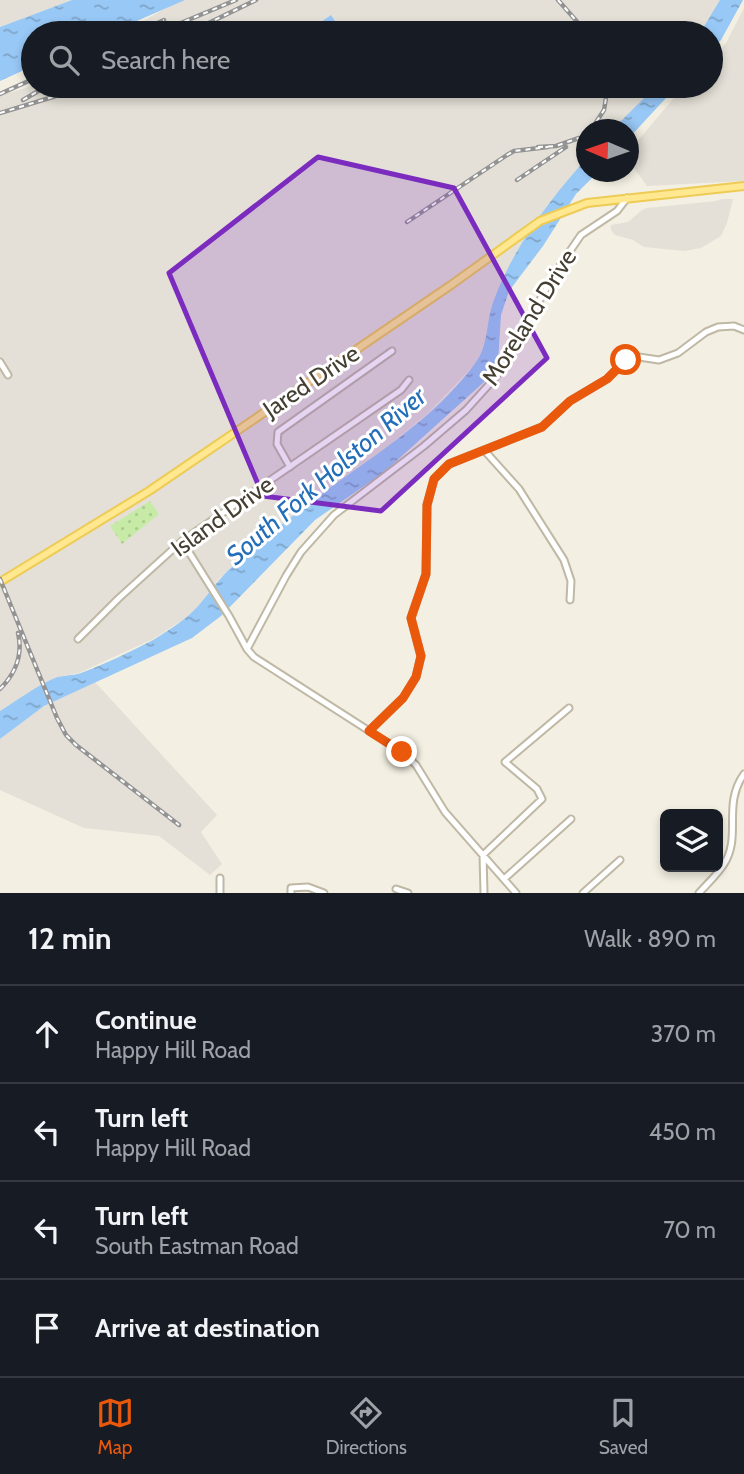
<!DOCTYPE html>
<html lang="en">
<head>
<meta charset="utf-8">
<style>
	body { margin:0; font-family:Cabin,sans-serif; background:#20242c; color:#f1f3f6 }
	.controls { position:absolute; right:21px; bottom:21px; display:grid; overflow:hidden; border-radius:10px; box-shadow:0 4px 10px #0003 }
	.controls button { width:63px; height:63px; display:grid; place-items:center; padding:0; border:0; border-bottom:2px solid #363941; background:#171b24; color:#f1f3f6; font:35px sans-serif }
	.compass { position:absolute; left:576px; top:119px; width:63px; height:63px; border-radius:50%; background:#171b24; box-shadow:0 4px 10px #0003; rotate:272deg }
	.stop { position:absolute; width:21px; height:21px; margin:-16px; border:5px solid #ea580c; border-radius:50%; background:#fff }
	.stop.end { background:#ea580c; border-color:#fff; box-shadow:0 2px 7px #0008 }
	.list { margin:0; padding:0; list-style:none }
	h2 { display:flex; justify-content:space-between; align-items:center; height:91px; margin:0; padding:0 28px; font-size:30px }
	h2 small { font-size:23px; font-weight:400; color:#9ea1a6 }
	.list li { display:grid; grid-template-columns:46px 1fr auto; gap:21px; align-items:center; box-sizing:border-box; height:98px; padding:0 28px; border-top:2px solid #363941 }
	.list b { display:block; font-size:26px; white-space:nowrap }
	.list p { margin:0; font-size:23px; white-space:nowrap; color:#9ea1a6 }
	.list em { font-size:23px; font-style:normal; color:#9ea1a6 }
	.icon { flex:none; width:38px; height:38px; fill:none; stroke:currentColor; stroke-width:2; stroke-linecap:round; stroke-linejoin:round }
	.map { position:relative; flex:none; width:744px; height:893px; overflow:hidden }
	.search { position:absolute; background:#171b24; box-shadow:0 4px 10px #0003; left:21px; right:21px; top:21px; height:77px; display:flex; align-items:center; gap:18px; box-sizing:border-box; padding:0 24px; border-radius:38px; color:#9ea1a6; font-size:26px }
	.sheet { height:483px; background:#171b24 }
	nav { display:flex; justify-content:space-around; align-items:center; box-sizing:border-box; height:98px; border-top:2px solid #363941; background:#171b24; font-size:19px; color:#9ea1a6 }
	nav a { display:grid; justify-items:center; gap:4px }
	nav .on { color:#ea580c }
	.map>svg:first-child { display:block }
	.industrial { fill:#e4e0d7 }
	.park { fill:url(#park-dots) }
	.water { fill:url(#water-ripples) }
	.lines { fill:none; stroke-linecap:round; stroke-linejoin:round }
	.minor-casing { stroke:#bfb8a4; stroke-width:9 }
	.major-casing { stroke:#edcb55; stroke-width:10 }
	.minor { stroke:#fff; stroke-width:5 }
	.major { stroke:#ffe88f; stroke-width:6 }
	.rail-casing { stroke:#939393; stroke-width:4.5 }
	.rail { stroke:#fff; stroke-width:2; stroke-dasharray:5; stroke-linecap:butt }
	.route { stroke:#ea580c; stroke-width:9 }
	.marked { fill:#7b2cbf; fill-opacity:0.2; stroke:#7b2cbf; stroke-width:5; stroke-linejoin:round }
	.labels { text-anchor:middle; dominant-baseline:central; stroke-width:6; stroke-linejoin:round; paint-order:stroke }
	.street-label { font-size:24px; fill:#453f32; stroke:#fff }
	.water-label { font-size:26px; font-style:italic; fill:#236eb8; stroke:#fff }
</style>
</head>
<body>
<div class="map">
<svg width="744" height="893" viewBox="0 0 744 893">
	<defs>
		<pattern id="park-dots" width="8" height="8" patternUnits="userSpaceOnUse" patternTransform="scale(1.75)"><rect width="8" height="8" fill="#c7eba6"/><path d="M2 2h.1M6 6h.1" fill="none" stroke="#accb8f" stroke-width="1.8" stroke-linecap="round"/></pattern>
		<pattern id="water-ripples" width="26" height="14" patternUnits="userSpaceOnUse" patternTransform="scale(1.75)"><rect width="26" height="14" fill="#98c8f6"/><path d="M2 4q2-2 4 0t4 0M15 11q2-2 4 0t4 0" fill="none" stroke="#7ea4c8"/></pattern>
	</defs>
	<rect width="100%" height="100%" fill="#f3efe2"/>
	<path class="industrial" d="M 0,0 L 72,0 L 0,27 Z
		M 180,0 L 724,0 L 702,33 L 122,33 Z
		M 744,8 L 744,181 L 647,186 L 629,161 L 629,151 L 684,86 L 711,86 L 711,59 L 726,43 Z
		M 33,84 L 655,86 L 615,129 L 586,130 L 586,160 L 490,317 L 487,339 L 476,363 L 428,413 L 391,444 L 315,498 L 234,564 L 219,579 L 198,607 L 184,619 L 153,639 L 79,673 L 59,677 L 0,711 L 0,95 L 26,88 Z
		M 722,199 L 733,199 L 727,223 L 721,236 L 701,248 L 684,251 L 644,247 L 633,240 L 615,235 L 611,230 L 611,225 L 628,222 L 642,210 L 647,208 L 716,201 Z
		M 95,682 L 217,815 L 201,832 L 222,864 L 210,875 L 159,836 L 84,828 L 0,790 L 0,739 L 44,706 Z"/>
	<path class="park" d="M 150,501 L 159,514 L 122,544 L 110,526 Z"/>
	<path class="water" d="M 72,0 L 185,0 L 109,33 L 33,33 L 33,66 L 0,81 L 0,27 Z
		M 720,0 L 743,0 L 721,40 L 711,51 L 711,33 L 700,33 Z
		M 331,15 L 343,33 L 315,33 L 311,29 Z
		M 656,86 L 677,86 L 629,138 L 628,130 L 613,129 Z
		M 586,159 L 586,172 L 598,172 L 576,194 L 543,246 L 509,291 L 501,315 L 498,361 L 484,382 L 473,392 L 383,473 L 315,520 L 221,616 L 192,638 L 44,706 L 0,739 L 0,711 C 18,700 36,686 55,678 C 63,675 72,676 81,673 C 105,664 130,652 153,640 C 169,630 187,619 199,605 C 211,591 220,577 234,565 C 260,541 288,519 316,498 C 371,457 432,421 474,365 C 490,344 485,323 494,300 C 513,248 550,199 586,159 Z"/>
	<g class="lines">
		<g class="minor-casing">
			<path id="minor" d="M 0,362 L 8,375
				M 484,450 L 519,489 L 564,560 L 571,581 L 570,600
				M 290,467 L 277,444 L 278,432 L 392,351
				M 182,541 L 229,616 L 247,649 L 254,657 L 402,752 L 416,765 L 445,812 L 516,893
				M 78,639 L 119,598 L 182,541 L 401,390 L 409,380
				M 247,649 L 286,576 L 301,552 L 334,515 L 424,446 L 466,410 L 495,378 L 557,270 L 581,235 L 617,211 L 627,198
				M 369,731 L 403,698 L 416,677 L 421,656 L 411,618 L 426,574 L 427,505 L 434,479 L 449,464 L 542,427 L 570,401 L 607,379 L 626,360 L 639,357 L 659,360 L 678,353 L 706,332 L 718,327 L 734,326 L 744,330
				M 504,879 L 571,819
				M 396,889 L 408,893
				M 220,893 L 220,878
				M 291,893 L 291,888 L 308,887 L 324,893
				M 484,893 L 483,855 L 542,799 L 537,789 L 505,762 L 569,708
				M 583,893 L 620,860
				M 699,893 C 707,884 718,874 724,864 C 742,836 722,805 744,774"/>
		</g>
		<g class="major-casing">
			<path id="major" d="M 0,582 L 149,491 L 451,285 L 540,221 L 587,203 L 744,186"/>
		</g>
		<use href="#minor" class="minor"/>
		<use href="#major" class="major"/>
		<g class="rail-casing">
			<path id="rail" d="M 558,0 L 587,33
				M 136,33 L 164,20
				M 157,33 L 236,0
				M 188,33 L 256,0
				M 0,94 L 33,79
				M 23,100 L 47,86
				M 0,113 L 56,96 L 80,86
				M 591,130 L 604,110 L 608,86
				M 538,147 L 556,146 L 579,138
				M 517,180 L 566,147
				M 407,222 L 507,155 L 514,151 L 548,147
				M 0,579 L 57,718 L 66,735 L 76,745 L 179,825
				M 0,689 C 16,673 23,654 18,633"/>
		</g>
		<use href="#rail" class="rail"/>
	</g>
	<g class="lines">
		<path class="route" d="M 402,752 L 369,731 L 403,698 L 416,677 L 421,656 L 411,618 L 426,574 L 427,505 L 434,479 L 449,464 L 542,427 L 570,401 L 607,379 L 626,360"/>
	</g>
	<path class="marked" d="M 318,157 L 454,188 L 547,358 L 381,511 L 263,496 L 169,273 Z"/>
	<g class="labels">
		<g class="street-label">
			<text transform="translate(529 317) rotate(-58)">Moreland Drive</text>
			<text transform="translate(311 381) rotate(-34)">Jared Drive</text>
			<text transform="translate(222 516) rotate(-36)">Island Drive</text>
		</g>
		<g class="water-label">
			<text transform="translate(326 476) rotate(-41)">South Fork Holston River</text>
		</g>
	</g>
</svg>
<div class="controls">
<button><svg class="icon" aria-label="layers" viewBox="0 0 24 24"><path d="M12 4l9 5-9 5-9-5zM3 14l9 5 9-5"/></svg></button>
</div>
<svg class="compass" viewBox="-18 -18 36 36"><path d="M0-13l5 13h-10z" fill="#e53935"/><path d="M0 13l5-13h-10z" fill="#9ea1a6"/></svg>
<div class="stop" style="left:626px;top:360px"></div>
<div class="stop end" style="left:402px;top:752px"></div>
<div class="search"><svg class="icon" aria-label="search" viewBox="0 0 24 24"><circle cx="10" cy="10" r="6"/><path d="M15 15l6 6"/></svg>Search here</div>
</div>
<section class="sheet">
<h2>12 min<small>Walk · 890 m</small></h2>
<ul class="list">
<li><svg class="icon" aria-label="ahead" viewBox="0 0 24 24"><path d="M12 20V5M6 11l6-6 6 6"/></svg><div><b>Continue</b><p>Happy Hill Road</p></div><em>370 m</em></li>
<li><svg class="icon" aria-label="left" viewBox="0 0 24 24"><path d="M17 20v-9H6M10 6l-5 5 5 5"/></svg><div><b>Turn left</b><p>Happy Hill Road</p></div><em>450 m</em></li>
<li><svg class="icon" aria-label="left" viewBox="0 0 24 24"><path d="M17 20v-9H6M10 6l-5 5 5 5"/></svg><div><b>Turn left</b><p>South Eastman Road</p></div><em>70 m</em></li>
<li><svg class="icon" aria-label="arrive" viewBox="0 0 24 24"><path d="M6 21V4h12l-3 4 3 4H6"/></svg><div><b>Arrive at destination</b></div></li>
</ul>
</section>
<nav>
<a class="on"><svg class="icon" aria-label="map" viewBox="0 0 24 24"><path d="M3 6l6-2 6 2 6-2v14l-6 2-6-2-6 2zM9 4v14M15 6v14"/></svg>Map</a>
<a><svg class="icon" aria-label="directions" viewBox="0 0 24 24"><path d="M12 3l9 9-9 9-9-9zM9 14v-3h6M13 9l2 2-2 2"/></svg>Directions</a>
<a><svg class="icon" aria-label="saved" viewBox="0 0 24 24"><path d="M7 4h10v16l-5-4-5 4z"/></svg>Saved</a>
</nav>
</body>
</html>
